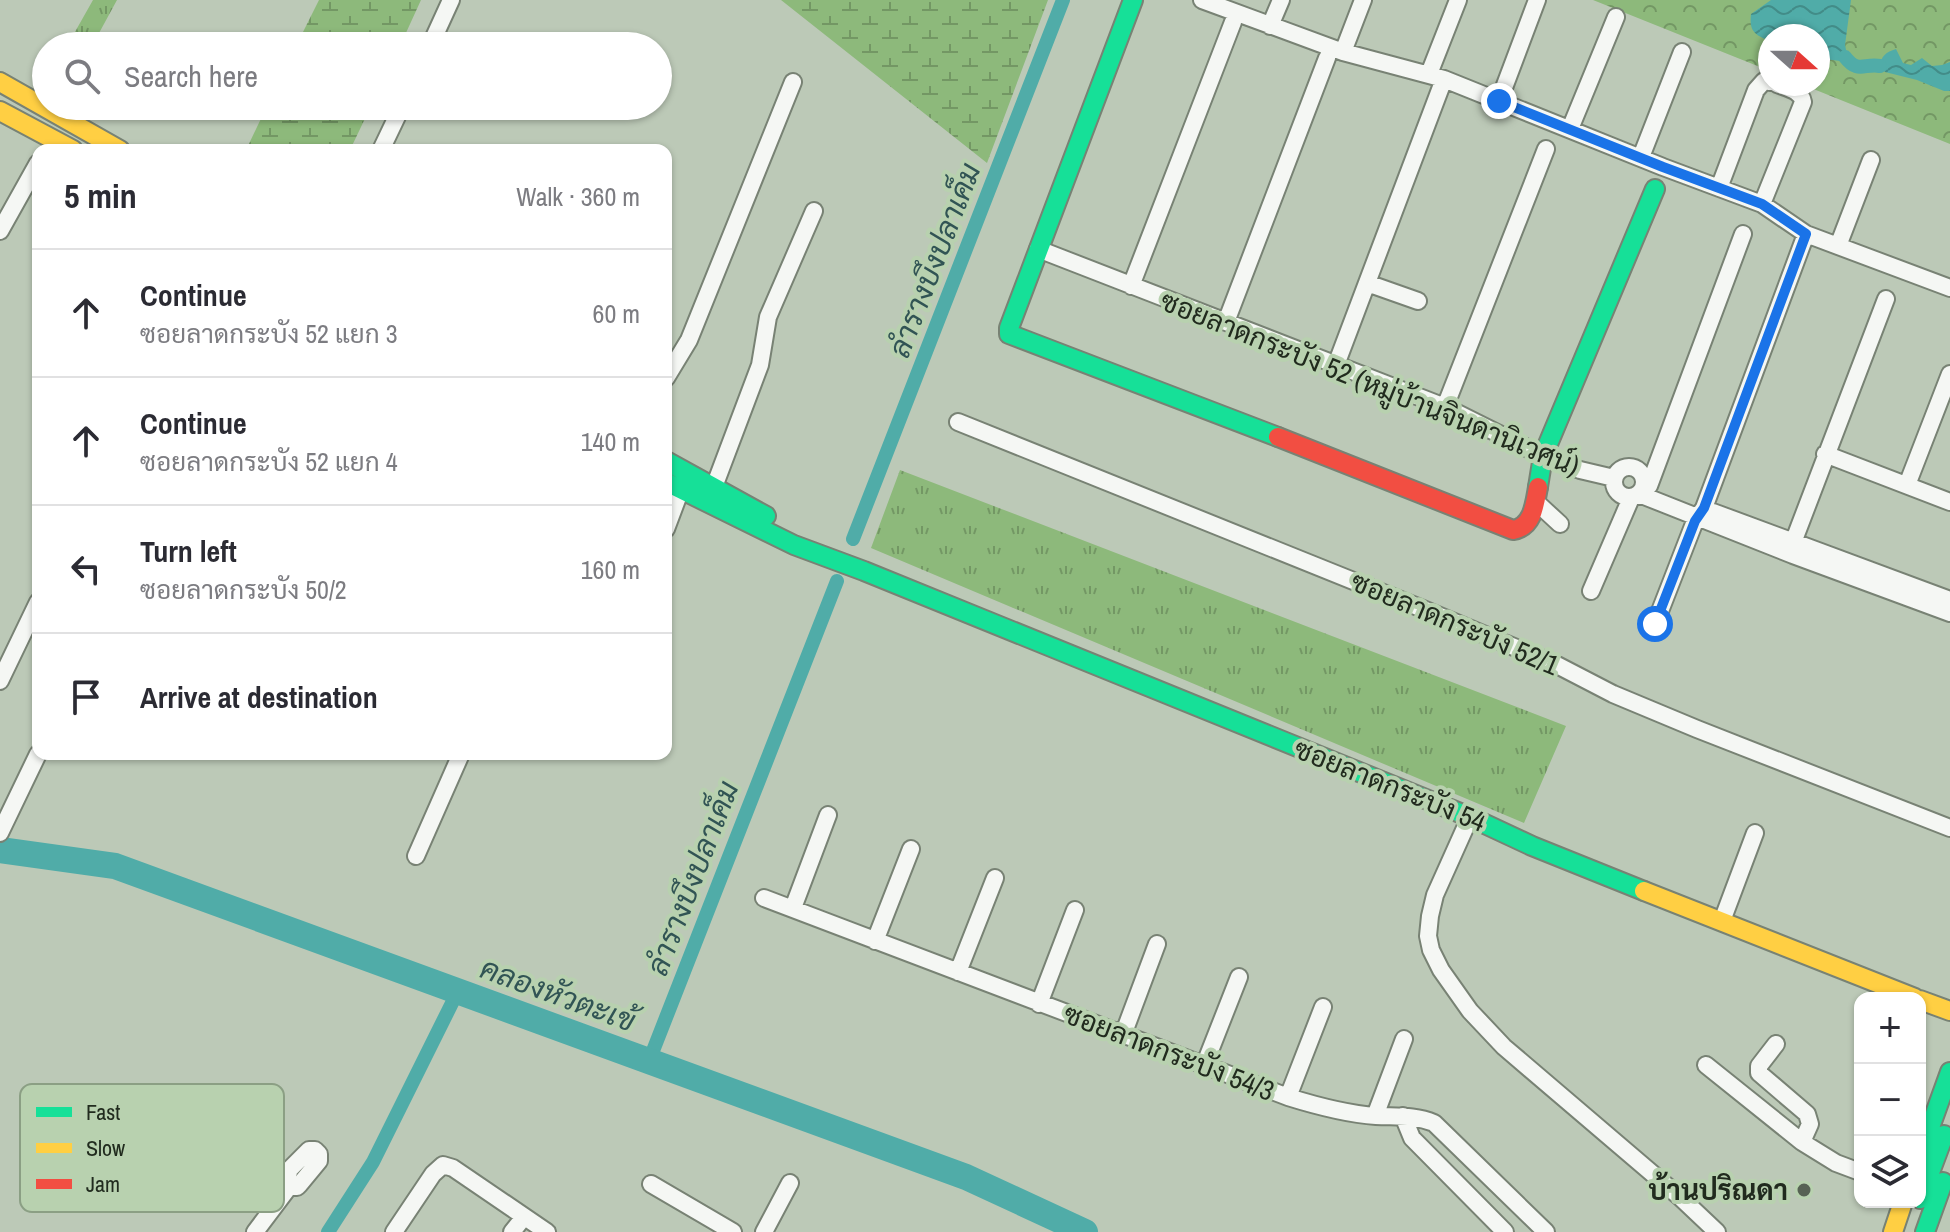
<!DOCTYPE html>
<html lang="en">
<head>
<meta charset="utf-8">
<style>
	body { margin:0; font-family:"Archivo Narrow",Sarabun,sans-serif; background:#f7f7f7; color:#2b2b33 }
	.controls { position:absolute; right:24px; bottom:24px; display:grid; overflow:hidden; border-radius:16px; box-shadow:0 2px 6px #0004 }
	.controls button { width:72px; height:72px; display:grid; place-items:center; padding:0; border:0; border-bottom:2px solid #e1e1e2; background:#fff; color:#2b2b33; font:40px sans-serif }
	.compass { position:absolute; left:1758px; top:24px; width:72px; height:72px; border-radius:50%; background:#fff; box-shadow:0 2px 6px #0004; rotate:111deg }
	.stop { position:absolute; width:24px; height:24px; margin:-18px; border:6px solid #1a73e8; border-radius:50%; background:#fff }
	.stop.end { background:#1a73e8; border-color:#fff; box-shadow:0 2px 8px #0008 }
	.list { margin:0; padding:0; list-style:none }
	h2 { display:flex; justify-content:space-between; align-items:center; height:104px; margin:0; padding:0 32px; font-size:34px }
	h2 small { font-size:26px; font-weight:400; color:#7c7c81 }
	.list li { display:grid; grid-template-columns:52px 1fr auto; gap:24px; align-items:center; box-sizing:border-box; height:128px; padding:0 32px; border-top:2px solid #e1e1e2 }
	.list b { display:block; font-size:30px; white-space:nowrap }
	.list p { margin:0; font-size:26px; white-space:nowrap; color:#7c7c81 }
	.list em { font-size:26px; font-style:normal; color:#7c7c81 }
	.icon { flex:none; width:44px; height:44px; fill:none; stroke:currentColor; stroke-width:2; stroke-linecap:round; stroke-linejoin:round }
	.map { position:relative; flex:none; width:1950px; height:1232px; overflow:hidden }
	.search { position:absolute; background:#fff; box-shadow:0 2px 6px #0004; left:32px; top:32px; width:640px; height:88px; display:flex; align-items:center; gap:20px; box-sizing:border-box; padding:0 28px; border-radius:44px; color:#7c7c81; font-size:30px }
	.panel { position:absolute; background:#fff; box-shadow:0 2px 6px #0004; left:32px; top:144px; width:640px; height:616px; border-radius:16px }
	.map>svg:first-child { display:block }
	.grass { fill:url(#grass-tufts) }
	.wetland { fill:url(#wetland-marsh) }
	.park { fill:url(#park-crowns) }
	.water { fill:url(#water-waves) }
	.lines { fill:none; stroke-linecap:round; stroke-linejoin:round }
	.canal { stroke:#50aca8; stroke-width:14 }
	.river { stroke:#50aca8; stroke-width:26 }
	.street-casing { stroke:#788274; stroke-width:20 }
	.fast-casing { stroke:#788274; stroke-width:22 }
	.slow-casing { stroke:#788274; stroke-width:22 }
	.jam-casing { stroke:#788274; stroke-width:22 }
	.street { stroke:#f5f7f4; stroke-width:16 }
	.fast { stroke:#16e098; stroke-width:18 }
	.slow { stroke:#ffcf43; stroke-width:18 }
	.jam { stroke:#f24e42; stroke-width:18 }
	.route { stroke:#1a73e8; stroke-width:10 }
	.poi-dot { fill:#576254; stroke:#b8d1af; stroke-width:3 }
	.labels { text-anchor:middle; dominant-baseline:central; stroke-width:8; stroke-linejoin:round; paint-order:stroke }
	.street-label { font-size:28px; fill:#212b1e; stroke:#b8d1af }
	.poi-label { font-size:28px; font-weight:bold; fill:#212b1e; stroke:#b8d1af; text-anchor:end }
	.water-label { font-size:30px; font-style:italic; fill:#315454; stroke:#b8d1af }
	.key { fill:#b8d1af; stroke:#8b9f84; stroke-width:2 }
	.key-label { font-size:22px; fill:#212b1e }
</style>
</head>
<body>
<div class="map">
<svg width="1950" height="1232" viewBox="0 0 1950 1232">
	<defs>
		<pattern id="grass-tufts" width="24" height="20" patternUnits="userSpaceOnUse" patternTransform="scale(2)"><rect width="24" height="20" fill="#8db97b"/><path d="M3 7l-1-3M5 7V3M7 7l1-3M15 17l-1-3M17 17v-4M19 17l1-3" fill="none" stroke="#739764"/></pattern>
		<pattern id="wetland-marsh" width="20" height="14" patternUnits="userSpaceOnUse" patternTransform="scale(2)"><rect width="20" height="14" fill="#8db97b"/><path d="M1 5h8M5 5V1M11 12h8M15 12V8" fill="none" stroke="#739764"/></pattern>
		<pattern id="park-crowns" width="20" height="18" patternUnits="userSpaceOnUse" patternTransform="scale(2)"><rect width="20" height="18" fill="#8db97b"/><path d="M2 6a3 3 0 1 1 6 0M12 15a3 3 0 1 1 6 0" fill="none" stroke="#739764"/></pattern>
		<pattern id="water-waves" width="16" height="10" patternUnits="userSpaceOnUse" patternTransform="scale(2)"><rect width="16" height="10" fill="#50aca8"/><path d="M0 5q4-4 8 0t8 0" fill="none" stroke="#428c88"/></pattern>
	</defs>
	<rect width="100%" height="100%" fill="#bcc9b7"/>
	<path class="grass" d="M 93,0 L 117,0 L 92,46 L 67,46 Z
		M 900,470 L 1566,726 L 1524,823 L 871,548 Z"/>
	<path class="wetland" d="M 319,0 L 421,0 L 400,46 L 296,46 Z
		M 781,0 L 1048,0 L 987,163 Z
		M 267,106 L 371,106 L 350,150 L 246,150 Z"/>
	<path class="park" d="M 1593,0 L 1950,0 L 1950,144 L 1801,84 L 1818,84 L 1818,36 L 1770,36 L 1770,71 Z"/>
	<path class="water" d="M 1771,0 L 1851,0 L 1845,45 C 1847,53 1847,56 1840,61 L 1818,58 L 1818,36 L 1770,36 L 1770,41 C 1755,35 1749,32 1751,14 Z
		M 1896,49 L 1903,63 L 1911,65 L 1922,58 L 1932,66 L 1942,65 L 1950,62 L 1950,91 L 1944,91 L 1917,80 L 1885,72 L 1880,66 C 1881,56 1886,52 1896,49 Z"/>
	<g class="lines">
		<path class="canal" d="M 1845,57 C 1858,74 1864,63 1880,66
			M 853,539 L 1063,0
			M 649,1061 L 837,581
			M 328,1232 L 373,1162 L 458,991"/>
		<path class="river" d="M 0,850 L 115,866 L 966,1177 L 1085,1232"/>
		<g class="street-casing">
			<path id="street" d="M 1202,0 L 1343,52 L 1444,79 L 1663,167 L 1762,204 L 1806,234 L 1950,288
				M 1270,26 L 1281,0
				M 430,46 L 451,0
				M 1343,52 L 1363,0
				M 1429,74 L 1458,0
				M 1499,101 L 1537,0
				M 1570,129 L 1616,17
				M 381,150 L 402,106
				M 1641,157 L 1682,52
				M 1719,188 L 1756,90 L 1764,81 L 1770,82
				M 1762,204 L 1803,102 C 1801,90 1787,88 1777,84
				M 0,231 L 38,163
				M 1838,246 L 1871,160
				M 1038,249 L 1445,407 L 1543,456 L 1580,470 L 1614,478
				M 1367,283 L 1418,301
				M 1131,286 L 1233,22
				M 1226,322 L 1327,58
				M 1336,365 L 1444,79
				M 666,378 L 689,340 L 793,82
				M 1445,407 L 1546,149
				M 958,422 L 1423,609 L 1557,665 L 1613,694 L 1697,729 L 1950,828
				M 1825,454 L 1950,502
				M1614 482a15 15 0 1 1 30 0a15 15 0 1 1-30 0Z
				M 1907,485 L 1950,374
				M 1649,486 L 1743,234
				M 714,487 L 760,365 L 768,317 L 814,211
				M 1637,496 L 1644,496 L 1793,555 L 1950,613
				M 1535,501 L 1560,524
				M 1713,512 L 1950,600
				M 666,529 L 681,489
				M 1792,551 L 1791,548 L 1886,299
				M 1591,591 L 1631,498
				M 1655,624 L 1695,521 L 1704,508 L 1806,234
				M 0,681 L 38,602
				M 1470,817 L 1435,895 L 1430,916 L 1428,936 L 1431,950 L 1441,970 L 1470,1011 L 1504,1047 L 1681,1198 L 1717,1232
				M 0,833 L 38,754
				M 416,856 L 461,754
				M 764,898 L 1288,1097 C 1317,1106 1346,1114 1376,1116 C 1397,1117 1415,1115 1434,1123 L 1546,1232
				M 793,908 L 828,815
				M 1722,921 L 1755,833
				M 875,941 L 911,849
				M 958,972 L 995,878
				M 1039,1004 L 1075,910
				M 1123,1035 L 1157,944
				M 1776,1044 L 1759,1066 L 1759,1073 L 1807,1114 L 1810,1124 L 1802,1142
				M 1706,1065 L 1802,1142 L 1836,1163 L 1860,1172
				M 1204,1066 L 1239,977
				M 1288,1097 L 1323,1007
				M 1375,1116 L 1404,1039
				M 1403,1116 L 1412,1138 L 1505,1232
				M 651,1184 L 733,1232
				M 255,1232 L 289,1187 L 297,1187 L 300,1184 L 319,1161 L 319,1154 L 315,1150 L 309,1150 L 290,1169 L 286,1181 L 289,1187
				M 394,1232 L 433,1174 L 443,1165 L 453,1168 L 547,1232
				M 512,1232 L 524,1217
				M 764,1232 L 790,1183"/>
		</g>
		<g class="fast-casing">
			<path id="fast" d="M 1133,0 L 1009,328 L 1009,334 L 1278,437
				M 666,461 L 766,516
				M 666,482 L 794,545 L 864,571 L 1470,817 L 1532,846 L 1644,891
				M 1538,487 L 1543,456 L 1655,189
				M 1920,1155 L 1950,1072
				M 1920,1199 L 1944,1135
				M 1925,1232 L 1943,1182"/>
		</g>
		<g class="slow-casing">
			<path id="slow" d="M 0,82 L 120,150
				M 0,111 L 73,150
				M 1644,891 L 1915,998
				M 1920,1000 L 1950,1011
				M 1893,1232 L 1903,1202"/>
		</g>
		<g class="jam-casing">
			<path id="jam" d="M 1278,437 L 1513,530 C 1533,527 1535,504 1538,487"/>
		</g>
		<use href="#street" class="street"/>
		<use href="#fast" class="fast"/>
		<use href="#slow" class="slow"/>
		<use href="#jam" class="jam"/>
	</g>
	<g class="lines">
		<path class="route" d="M 1499,101 L 1663,167 L 1762,204 L 1806,234 L 1704,508 L 1695,521 L 1655,624"/>
	</g>
	<circle class="poi-dot" cx="1804" cy="1190" r="8"/>
	<g class="labels">
		<g class="street-label">
			<text transform="translate(1370 383) rotate(22)">ซอยลาดกระบัง 52 (หมู่บ้านจินดานิเวศน์)</text>
			<text transform="translate(1455 623) rotate(23)">ซอยลาดกระบัง 52/1</text>
			<text transform="translate(1390 785) rotate(22)">ซอยลาดกระบัง 54</text>
			<text transform="translate(1169 1052) rotate(21)">ซอยลาดกระบัง 54/3</text>
		</g>
		<g class="poi-label">
			<text x="1788" y="1190">บ้านปริณดา</text>
		</g>
		<g class="water-label">
			<text transform="translate(934 260) rotate(-69)">ลำรางบึงปลาเค็ม</text>
			<text transform="translate(692 878) rotate(-69)">ลำรางบึงปลาเค็ม</text>
			<text transform="translate(558 994) rotate(20)">คลองหัวตะเข้</text>
		</g>
	</g>
	<rect x="20" y="1084" width="264" height="128" rx="12" class="key"/>
	<rect x="36" y="1107" width="36" height="10" fill="#16e098"/>
	<rect x="36" y="1143" width="36" height="10" fill="#ffcf43"/>
	<rect x="36" y="1179" width="36" height="10" fill="#f24e42"/>
	<g class="key-label">
		<text x="86" y="1120">Fast</text>
		<text x="86" y="1156">Slow</text>
		<text x="86" y="1192">Jam</text>
	</g>
</svg>
<div class="controls">
<button>+</button>
<button>−</button>
<button><svg class="icon" aria-label="layers" viewBox="0 0 24 24"><path d="M12 4l9 5-9 5-9-5zM3 14l9 5 9-5"/></svg></button>
</div>
<svg class="compass" viewBox="-18 -18 36 36"><path d="M0-13l5 13h-10z" fill="#e53935"/><path d="M0 13l5-13h-10z" fill="#7c7c81"/></svg>
<div class="stop" style="left:1655px;top:624px"></div>
<div class="stop end" style="left:1499px;top:101px"></div>
<div class="search"><svg class="icon" aria-label="search" viewBox="0 0 24 24"><circle cx="10" cy="10" r="6"/><path d="M15 15l6 6"/></svg>Search here</div>
<section class="panel">
<h2>5 min<small>Walk · 360 m</small></h2>
<ul class="list">
<li><svg class="icon" aria-label="ahead" viewBox="0 0 24 24"><path d="M12 20V5M6 11l6-6 6 6"/></svg><div><b>Continue</b><p>ซอยลาดกระบัง 52 แยก 3</p></div><em>60 m</em></li>
<li><svg class="icon" aria-label="ahead" viewBox="0 0 24 24"><path d="M12 20V5M6 11l6-6 6 6"/></svg><div><b>Continue</b><p>ซอยลาดกระบัง 52 แยก 4</p></div><em>140 m</em></li>
<li><svg class="icon" aria-label="left" viewBox="0 0 24 24"><path d="M17 20v-9H6M10 6l-5 5 5 5"/></svg><div><b>Turn left</b><p>ซอยลาดกระบัง 50/2</p></div><em>160 m</em></li>
<li><svg class="icon" aria-label="arrive" viewBox="0 0 24 24"><path d="M6 21V4h12l-3 4 3 4H6"/></svg><div><b>Arrive at destination</b></div></li>
</ul>
</section>
</div>
</body>
</html>
